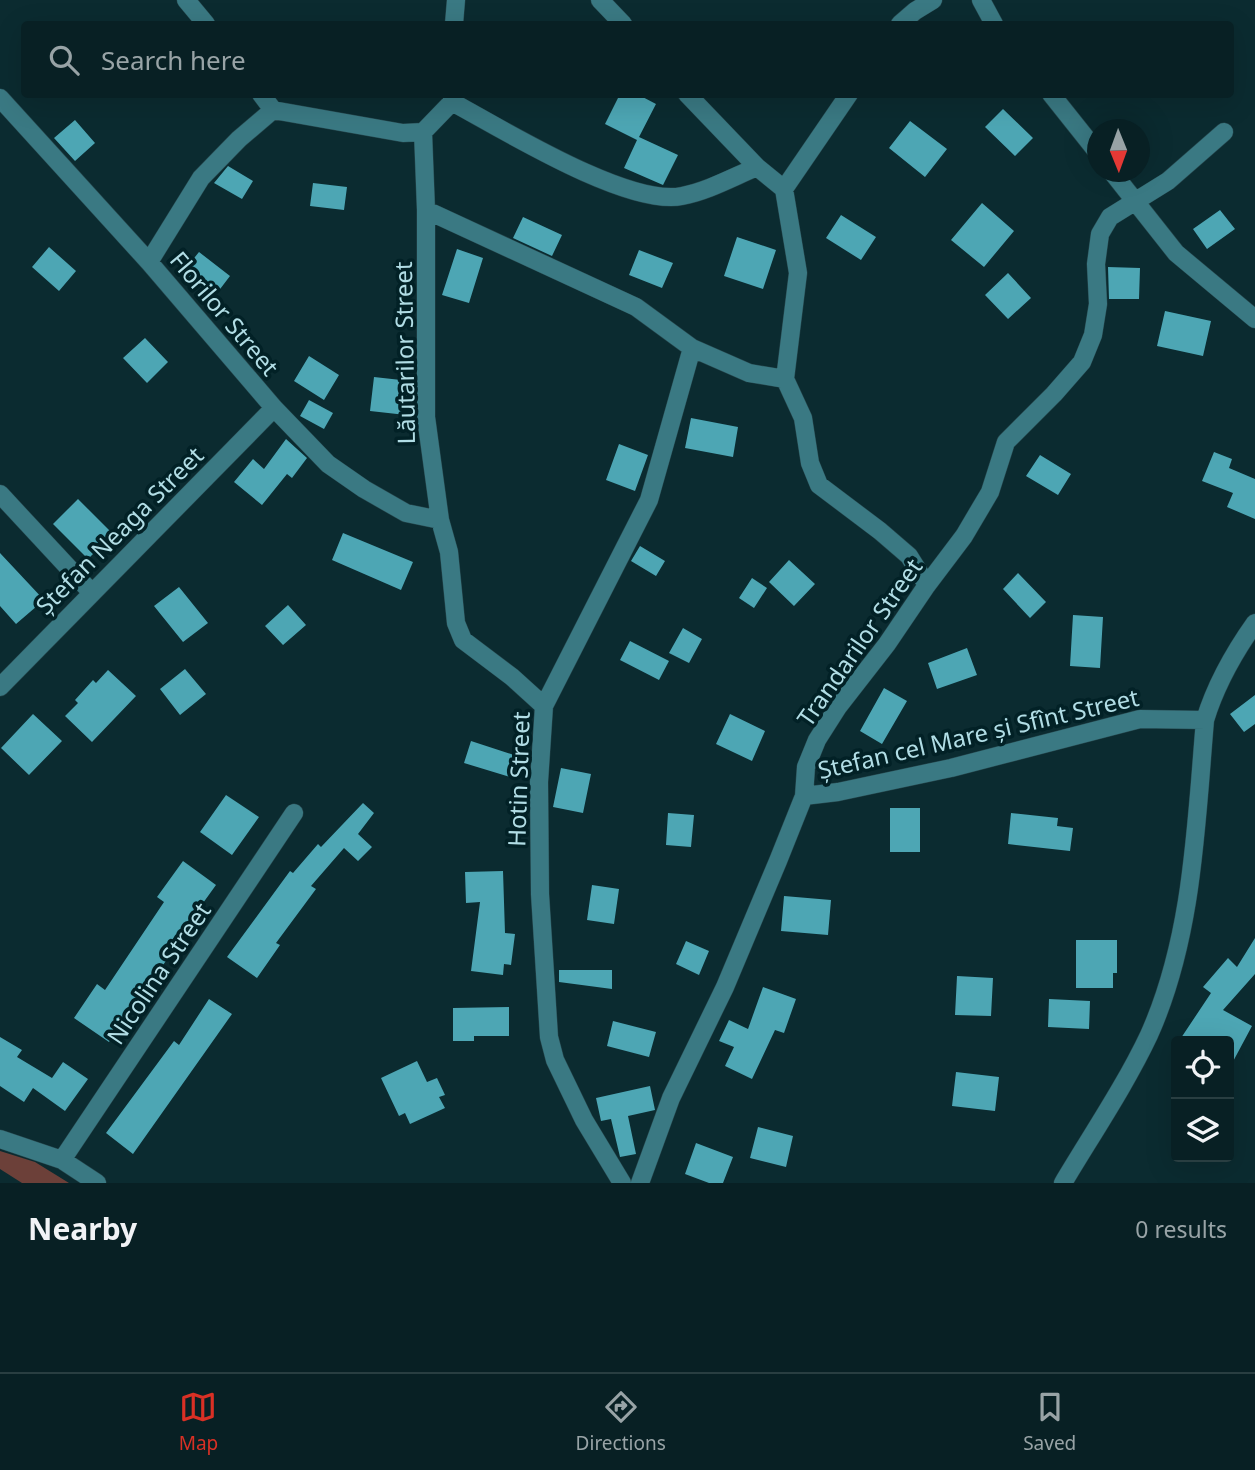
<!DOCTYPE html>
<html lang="en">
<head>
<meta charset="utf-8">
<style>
	body { margin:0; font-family:"Noto Sans",sans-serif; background:#162d31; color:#f1f3f6 }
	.controls { position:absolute; right:21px; bottom:21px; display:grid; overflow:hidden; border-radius:7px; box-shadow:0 7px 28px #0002 }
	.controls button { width:63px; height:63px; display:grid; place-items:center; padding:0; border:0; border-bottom:2px solid #293e41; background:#082024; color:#f1f3f6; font:35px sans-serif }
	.compass { position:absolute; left:1087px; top:119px; width:63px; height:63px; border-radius:50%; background:#082024; box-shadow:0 7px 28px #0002; rotate:179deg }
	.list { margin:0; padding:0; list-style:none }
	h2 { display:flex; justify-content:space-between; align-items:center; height:91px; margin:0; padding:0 28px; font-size:30px }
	h2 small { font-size:23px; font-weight:400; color:#98a3a6 }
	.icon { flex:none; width:38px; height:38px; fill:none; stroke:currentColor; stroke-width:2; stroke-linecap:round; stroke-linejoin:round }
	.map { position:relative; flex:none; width:1255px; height:1183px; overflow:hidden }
	.search { position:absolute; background:#082024; box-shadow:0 7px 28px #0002; left:21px; right:21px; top:21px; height:77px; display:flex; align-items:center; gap:18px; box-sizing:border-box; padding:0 24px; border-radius:7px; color:#98a3a6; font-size:26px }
	.sheet { height:189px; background:#082024 }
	nav { display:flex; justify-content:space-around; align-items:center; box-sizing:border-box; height:98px; border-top:2px solid #293e41; background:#082024; font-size:19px; color:#98a3a6 }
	nav a { display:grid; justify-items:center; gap:4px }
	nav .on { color:#d93025 }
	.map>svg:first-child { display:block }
	.green { fill:#6c4039 }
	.building { fill:#4da6b4 }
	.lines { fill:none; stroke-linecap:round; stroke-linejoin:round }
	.minor-casing { stroke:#26474d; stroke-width:19 }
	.minor { stroke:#3a7983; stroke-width:18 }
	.labels { text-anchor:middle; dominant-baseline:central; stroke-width:7; stroke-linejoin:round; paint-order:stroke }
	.street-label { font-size:24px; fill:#b1dde5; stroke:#022126 }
</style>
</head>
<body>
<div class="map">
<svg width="1255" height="1183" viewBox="0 0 1255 1183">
	<rect width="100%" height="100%" fill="#0b2b30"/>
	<path class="green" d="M 0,1151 L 35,1162 L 69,1183 L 22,1183 L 0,1169 Z"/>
	<path class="building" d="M 620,94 L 637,94 L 656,104 L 639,137 L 678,155 L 663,185 L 624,168 L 637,140 L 605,124 Z
		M 1003,109 L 1033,138 L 1015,156 L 985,127 Z
		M 75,120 L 95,143 L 75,161 L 54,138 Z
		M 910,121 L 947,149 L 925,177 L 889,148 Z
		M 228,166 L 253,181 L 242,199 L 214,183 Z
		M 313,183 L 347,187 L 344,210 L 310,206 Z
		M 982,203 L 1014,231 L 984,267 L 951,240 Z
		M 1220,210 L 1235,229 L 1207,249 L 1193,229 Z
		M 841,215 L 876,237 L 861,260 L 826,238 Z
		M 523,217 L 562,235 L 552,256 L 513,238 Z
		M 737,237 L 776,250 L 763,289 L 724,276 Z
		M 49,247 L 76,271 L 59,291 L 32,267 Z
		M 457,249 L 483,258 L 469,303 L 442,295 Z
		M 639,250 L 673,263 L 662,288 L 629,275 Z
		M 199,252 L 230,276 L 214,297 L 182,273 Z
		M 1108,267 L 1140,268 L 1139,299 L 1109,299 Z
		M 1008,273 L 1031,298 L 1008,319 L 985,295 Z
		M 1165,311 L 1211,321 L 1203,356 L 1157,346 Z
		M 145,338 L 168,362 L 147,383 L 123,358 Z
		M 309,356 L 339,375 L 324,400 L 294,381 Z
		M 374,377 L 410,381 L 406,415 L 370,411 Z
		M 309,400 L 333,413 L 324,429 L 300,416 Z
		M 691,418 L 738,427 L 733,457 L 685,448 Z
		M 286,439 L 307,458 L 292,478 L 287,474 L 262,505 L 234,482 L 253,459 L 264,469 Z
		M 619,444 L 648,455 L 635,491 L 606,480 Z
		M 1214,452 L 1232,459 L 1229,468 L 1255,479 L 1255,519 L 1227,507 L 1233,493 L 1202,481 Z
		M 1040,455 L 1071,474 L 1058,495 L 1026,476 Z
		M 78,499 L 113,534 L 88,559 L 53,524 Z
		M 343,533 L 413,562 L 401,590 L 332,560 Z
		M 640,546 L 665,561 L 656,576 L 631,561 Z
		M 0,553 L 44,600 L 16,624 L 0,606 Z
		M 789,560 L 815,584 L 794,606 L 769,582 Z
		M 1018,573 L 1046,602 L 1030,618 L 1003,589 Z
		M 752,578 L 767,588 L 754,608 L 739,598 Z
		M 179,587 L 208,623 L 183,642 L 154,606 Z
		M 288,605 L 306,625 L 283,645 L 265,626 Z
		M 1073,615 L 1103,617 L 1100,668 L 1070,666 Z
		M 683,628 L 702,639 L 689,663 L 669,653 Z
		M 630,641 L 669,661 L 659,680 L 620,660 Z
		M 967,648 L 977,675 L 937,689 L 928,663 Z
		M 185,669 L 206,694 L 180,715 L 160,689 Z
		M 108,670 L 136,696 L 92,742 L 65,716 L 78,703 L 75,700 L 93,680 L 96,683 Z
		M 884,688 L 907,701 L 882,744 L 860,731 Z
		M 1255,695 L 1255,724 L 1244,732 L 1230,714 Z
		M 33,714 L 62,741 L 29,775 L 1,748 Z
		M 730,714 L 765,731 L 752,761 L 716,744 Z
		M 471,741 L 520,757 L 513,778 L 464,763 Z
		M 561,768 L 591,774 L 583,813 L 553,807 Z
		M 226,795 L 259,817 L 232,855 L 200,832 Z
		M 363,803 L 374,813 L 358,834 L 372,847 L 358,861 L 344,848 L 311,886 L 316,889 L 276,943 L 280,945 L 257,978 L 227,957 L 290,871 L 293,873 L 318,844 L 321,847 Z
		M 890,808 L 920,808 L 920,852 L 890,852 Z
		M 668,813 L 694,815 L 691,847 L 666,845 Z
		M 1011,813 L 1058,818 L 1057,826 L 1073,828 L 1070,851 L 1008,844 Z
		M 183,861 L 216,885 L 172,946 L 175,948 L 109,1042 L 74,1018 L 97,984 L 105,990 L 164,902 L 157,897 Z
		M 503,871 L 505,933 L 515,934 L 511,965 L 504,964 L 503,975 L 471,971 L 480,902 L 466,903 L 465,872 Z
		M 592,885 L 619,889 L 614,924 L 587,920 Z
		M 784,896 L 831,900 L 828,935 L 781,931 Z
		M 1255,938 L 1255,974 L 1223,1010 L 1252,1026 L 1229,1069 L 1229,1041 L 1179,1041 L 1211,993 L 1203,987 L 1228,958 L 1237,967 Z
		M 1076,940 L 1117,940 L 1117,973 L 1113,973 L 1113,988 L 1076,988 Z
		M 686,941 L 709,951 L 699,975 L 676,964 Z
		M 559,970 L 612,970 L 612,989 L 559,982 Z
		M 957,976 L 993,978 L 991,1016 L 955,1015 Z
		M 763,987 L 796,999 L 784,1033 L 775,1030 L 752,1079 L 725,1066 L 734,1047 L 719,1041 L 729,1020 L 748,1029 Z
		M 209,999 L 232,1014 L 133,1154 L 106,1133 L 174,1041 L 179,1045 Z
		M 1049,999 L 1090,1001 L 1089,1029 L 1048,1027 Z
		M 509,1007 L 509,1036 L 474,1036 L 474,1041 L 453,1041 L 453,1008 Z
		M 613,1021 L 656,1032 L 649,1057 L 607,1046 Z
		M 0,1037 L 22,1050 L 17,1057 L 52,1078 L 63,1062 L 88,1079 L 65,1111 L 33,1088 L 24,1102 L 0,1086 Z
		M 417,1061 L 427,1082 L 437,1078 L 445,1095 L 439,1097 L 445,1108 L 410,1124 L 405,1113 L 399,1116 L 381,1078 Z
		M 956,1072 L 999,1077 L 995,1111 L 952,1106 Z
		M 650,1086 L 655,1110 L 628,1116 L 636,1154 L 620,1157 L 611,1119 L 601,1121 L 596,1098 Z
		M 758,1127 L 793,1136 L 786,1167 L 750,1158 Z
		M 696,1143 L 733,1157 L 723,1183 L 709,1183 L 685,1174 Z"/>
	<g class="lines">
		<g class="minor-casing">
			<path id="minor" d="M 186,0 L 206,24
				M 600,0 L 623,24
				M 981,0 L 994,24
				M 454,24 L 456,0
				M 900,24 L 915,11 L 933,0
				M 261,94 L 273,110
				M 452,94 L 452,102 L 423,132 L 426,210 L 426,417 L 440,520 L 449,552 L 456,623 L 463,640 L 512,677 L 544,706
				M 687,94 L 757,167 L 784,189
				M 849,94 L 784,189 L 798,273 L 785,379 L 803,418 L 810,463 L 819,485 L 880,531 L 909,556 L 927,585
				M 1051,94 L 1098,153
				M 0,98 L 149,262 L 274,408 L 328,464 L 364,489 L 406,513 L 440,520
				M 452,102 C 502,129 628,207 682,196 C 708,191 733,177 757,167
				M 1112,172 L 1176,253 L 1255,319
				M 426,210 L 636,307 L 692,348 L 749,373 L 785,379
				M 149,262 L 201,178 L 239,139 L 273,110 L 403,133 L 423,132
				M 0,494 L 92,593
				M 0,687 L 274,408
				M 804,796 L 838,792 L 951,768 L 1140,719 L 1205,720
				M 0,1139 L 62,1160 L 97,1183
				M 62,1160 L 294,813
				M 622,1183 L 584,1120 L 555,1060 L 549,1037 L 540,894 L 539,782 L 544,706 L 649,500 L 692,348
				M 640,1183 L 671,1098 L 725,987 L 778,861 L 804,796 L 806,767 L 817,740 L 838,707 L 887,644 L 927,585 L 964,536 L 990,492 L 1006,442 L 1054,394 L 1082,362 L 1093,335 L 1098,304 L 1096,264 L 1100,234 L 1110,217 L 1168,181 L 1224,132
				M 1063,1183 C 1091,1136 1126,1084 1149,1035 C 1193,937 1196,825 1205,720 C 1216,684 1233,654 1255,623"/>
		</g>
		<use href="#minor" class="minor"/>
	</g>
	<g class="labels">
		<g class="street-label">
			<text transform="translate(225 313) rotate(50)">Florilor Street</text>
			<text transform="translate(404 353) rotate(-91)">Lăutarilor Street</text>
			<text transform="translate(119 530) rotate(-45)">Ștefan Neaga Street</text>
			<text transform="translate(859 642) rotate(-55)">Trandarilor Street</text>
			<text transform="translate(978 733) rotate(-13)">Ștefan cel Mare și Sfînt Street</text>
			<text transform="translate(518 779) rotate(-88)">Hotin Street</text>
			<text transform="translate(158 973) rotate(-56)">Nicolina Street</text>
		</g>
	</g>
</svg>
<div class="controls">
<button><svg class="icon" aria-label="locate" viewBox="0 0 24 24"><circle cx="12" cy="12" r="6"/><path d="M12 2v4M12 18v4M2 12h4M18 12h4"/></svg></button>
<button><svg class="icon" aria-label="layers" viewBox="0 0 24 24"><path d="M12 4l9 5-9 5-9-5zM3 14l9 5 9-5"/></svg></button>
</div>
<svg class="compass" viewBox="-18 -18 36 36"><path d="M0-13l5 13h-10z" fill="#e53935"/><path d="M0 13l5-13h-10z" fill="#98a3a6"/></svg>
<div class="search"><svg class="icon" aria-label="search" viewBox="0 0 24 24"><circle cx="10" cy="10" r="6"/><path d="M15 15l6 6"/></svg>Search here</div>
</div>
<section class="sheet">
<h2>Nearby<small>0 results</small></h2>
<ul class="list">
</ul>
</section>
<nav>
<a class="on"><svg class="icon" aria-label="map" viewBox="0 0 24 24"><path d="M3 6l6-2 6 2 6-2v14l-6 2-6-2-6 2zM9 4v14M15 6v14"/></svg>Map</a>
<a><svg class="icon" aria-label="directions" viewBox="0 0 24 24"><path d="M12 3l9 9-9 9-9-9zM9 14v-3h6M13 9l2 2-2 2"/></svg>Directions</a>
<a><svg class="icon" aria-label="saved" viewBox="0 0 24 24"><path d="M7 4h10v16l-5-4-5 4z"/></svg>Saved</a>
</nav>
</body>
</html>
